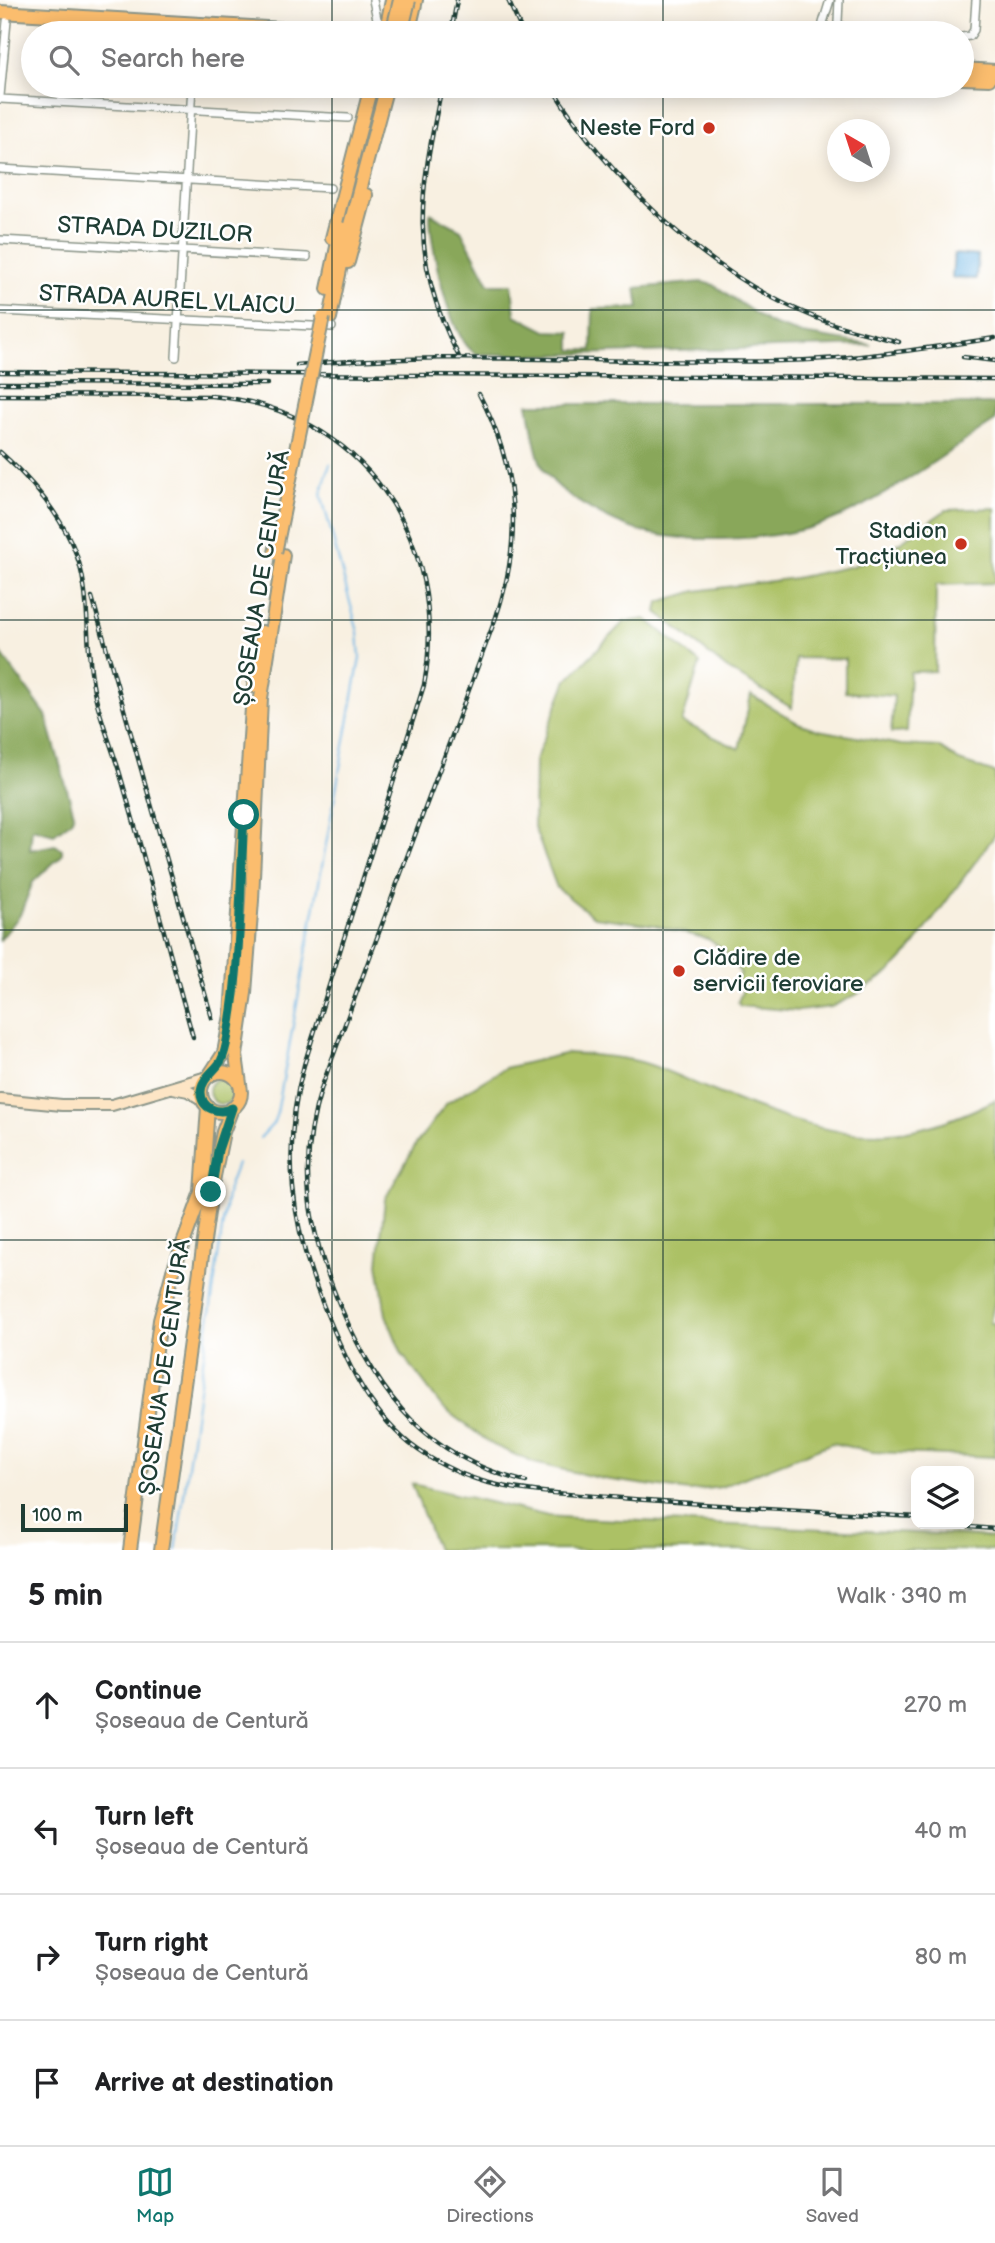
<!DOCTYPE html>
<html lang="en">
<head>
<meta charset="utf-8">
<style>
	body { margin:0; font-family:"Balsamiq Sans",sans-serif; background:#f2f2f2; color:#202124 }
	.controls { position:absolute; right:21px; bottom:21px; display:grid; overflow:hidden; border-radius:14px; box-shadow:0 4px 18px #0003 }
	.controls button { width:63px; height:63px; display:grid; place-items:center; padding:0; border:0; border-bottom:2px solid #e0e0e0; background:#fff; color:#202124; font:35px sans-serif }
	.compass { position:absolute; left:827px; top:119px; width:63px; height:63px; border-radius:50%; background:#fff; box-shadow:0 4px 18px #0003; rotate:321deg }
	.scale { position:absolute; left:21px; bottom:18px; width:107px; box-sizing:border-box; padding-left:7px; border:4px solid #1f3d34; border-top:0; font-size:19px; line-height:24px; white-space:nowrap; color:#1f3d34; -webkit-text-stroke:5px #fff; paint-order:stroke }
	.stop { position:absolute; width:21px; height:21px; margin:-16px; border:5px solid #0f766e; border-radius:50%; background:#fff }
	.stop.end { background:#0f766e; border-color:#fff; box-shadow:0 2px 7px #0008 }
	.list { margin:0; padding:0; list-style:none }
	h2 { display:flex; justify-content:space-between; align-items:center; height:91px; margin:0; padding:0 28px; font-size:30px }
	h2 small { font-size:23px; font-weight:400; color:#757577 }
	.list li { display:grid; grid-template-columns:46px 1fr auto; gap:21px; align-items:center; box-sizing:border-box; height:126px; padding:0 28px; border-top:2px solid #e0e0e0 }
	.list b { display:block; font-size:26px; white-space:nowrap }
	.list p { margin:0; font-size:23px; white-space:nowrap; color:#757577 }
	.list em { font-size:23px; font-style:normal; color:#757577 }
	.icon { flex:none; width:38px; height:38px; fill:none; stroke:currentColor; stroke-width:2; stroke-linecap:round; stroke-linejoin:round }
	.map { position:relative; flex:none; width:995px; height:1550px; overflow:hidden }
	.search { position:absolute; background:#fff; box-shadow:0 4px 18px #0003; left:21px; right:21px; top:21px; height:77px; display:flex; align-items:center; gap:18px; box-sizing:border-box; padding:0 24px; border-radius:38px; color:#757577; font-size:26px }
	.sheet { height:595px; background:#fff }
	nav { display:flex; justify-content:space-around; align-items:center; box-sizing:border-box; height:98px; border-top:2px solid #e0e0e0; background:#fff; font-size:19px; color:#757577 }
	nav a { display:grid; justify-items:center; gap:4px }
	nav .on { color:#0f766e }
	.map>svg:first-child { display:block }
	.green { fill:#acc165; stroke:#667f4c; stroke-width:2 }
	.forest { fill:#89a75a; stroke:#547247; stroke-width:2 }
	.water { fill:#6bb4e3; stroke:#45788c; stroke-width:2 }
	.lines { fill:none; stroke-linecap:round; stroke-linejoin:round }
	.stream { stroke:#6bb4e3; stroke-width:2 }
	.street-casing { stroke:#8c968a; stroke-width:10 }
	.secondary-casing { stroke:#8c968a; stroke-width:14 }
	.primary-casing { stroke:#8c968a; stroke-width:16 }
	.street { stroke:#fff; stroke-width:7 }
	.secondary { stroke:#fde5c5; stroke-width:10 }
	.primary { stroke:#fbbd6e; stroke-width:12 }
	.rail-casing { stroke:#1f3d34; stroke-width:4.5 }
	.rail { stroke:#fff; stroke-width:2; stroke-dasharray:5; stroke-linecap:butt }
	.primary-bridge-casing { stroke:#8c968a; stroke-width:16; stroke-linecap:butt }
	.primary-bridge { stroke:#fbbd6e; stroke-width:12 }
	.route { stroke:#0f766e; stroke-width:9 }
	.grid { fill:none; stroke:#1f3d34; stroke-width:2; stroke-opacity:0.55 }
	.poi-dot { fill:#c8321e; stroke:#fff; stroke-width:2.5 }
	.labels { text-anchor:middle; dominant-baseline:central; stroke-width:5; stroke-linejoin:round; paint-order:stroke }
	.poi-label { font-size:23px; fill:#1f3d34; stroke:#fff; text-anchor:end }
	.street-label { font-size:23px; fill:#1f3d34; stroke:#fff }
</style>
</head>
<body>
<div class="map">
<svg width="995" height="1550" viewBox="0 0 995 1550">
	<rect width="100%" height="100%" fill="#fff"/>
	<filter id="ink" filterUnits="userSpaceOnUse"><feTurbulence type="fractalNoise" baseFrequency=".0143" numOctaves="2"/><feDisplacementMap in="SourceGraphic" scale="14" xChannelSelector="R" yChannelSelector="G"/><feConvolveMatrix kernelMatrix="1 2 1 2 8 2 1 2 1" color-interpolation-filters="sRGB"/></filter>
	<filter id="wash" filterUnits="userSpaceOnUse"><feTurbulence type="fractalNoise" baseFrequency=".00686" numOctaves="4" result="noise"/><feDisplacementMap in="SourceGraphic" scale="28" xChannelSelector="R" yChannelSelector="G"/><feGaussianBlur stdDeviation="1.57" result="paint"/><feColorMatrix in="noise" values="0 0 0 0 0 0 0 0 0 0 0 0 0 0 0 0 0 1.4 0 .05"/><feComposite in="paint" operator="in"/></filter>
	<g filter="url(#wash)">
		<rect width="100%" height="100%" fill="#f8f0e1"/>
		<path class="green" d="M 995,508 L 995,583 L 936,585 L 935,671 L 910,672 L 907,732 L 891,733 L 894,696 L 845,692 L 845,659 L 796,658 L 792,708 L 726,668 L 657,612 L 659,602 L 696,591 L 795,578 L 853,566 L 895,546 L 946,510 Z
			M 646,619 L 700,663 L 682,722 L 739,749 L 751,695 L 798,723 L 818,730 L 901,745 L 939,747 L 959,761 L 995,773 L 995,835 L 912,948 L 891,971 L 856,995 L 831,1007 L 799,1011 L 740,1006 L 738,1002 L 743,989 L 736,982 L 741,974 L 725,951 L 708,939 L 654,925 L 594,917 L 557,888 L 534,827 L 535,761 L 567,680 L 624,622 Z
			M 568,1053 C 592,1055 617,1056 641,1062 C 665,1069 688,1081 711,1090 C 820,1134 883,1157 995,1100 L 995,1300 L 990,1323 L 995,1323 L 995,1457 L 873,1452 L 832,1443 L 721,1487 L 689,1491 L 604,1479 L 534,1463 L 493,1445 L 443,1408 L 402,1354 L 386,1315 L 378,1264 L 385,1199 L 416,1144 L 447,1103 L 505,1068 Z
			M209 1091a13 13 0 1 1 26 0a13 13 0 1 1-26 0Z
			M 412,1484 L 548,1516 L 574,1518 L 962,1535 L 995,1538 L 995,1550 L 437,1550 Z"/>
		<path class="forest" d="M 430,213 L 461,230 L 489,284 L 512,284 L 515,315 L 546,331 L 571,332 L 571,350 L 592,350 L 593,309 L 639,308 L 636,288 L 702,282 L 714,285 L 769,323 L 802,334 L 871,345 L 542,355 L 476,354 C 448,337 430,244 430,213 Z
			M 528,404 L 995,404 L 995,421 C 937,458 868,514 801,530 C 761,540 694,542 653,534 C 620,528 558,497 542,466 C 534,449 532,423 528,404 Z
			M 0,652 L 46,715 L 74,814 L 71,821 L 54,834 L 32,828 L 30,850 L 55,845 L 62,849 L 62,855 L 33,882 L 20,915 L 0,940 Z"/>
		<path class="water" d="M 954,254 L 978,256 L 976,279 L 952,278 Z"/>
		<g class="lines">
			<path class="stream" d="M 260,1138 L 273,1124 L 277,1113 L 360,658 L 358,632 L 321,494 L 330,464
				M 176,1550 L 228,1188 L 237,1164"/>
		</g>
	</g>
	<g filter="url(#ink)">
		<g class="lines">
			<g class="street-casing">
				<path id="street" d="M 373,0 L 377,19 L 383,28
					M 839,0 L 838,22 L 842,29 L 884,33
					M 823,23 L 830,0
					M 196,31 L 199,33
					M 962,37 L 970,36 L 974,30 L 976,0
					M 0,96 L 7,21
					M 0,99 L 348,118
					M 0,169 L 330,188
					M 0,240 L 307,257
					M 0,311 L 332,327
					M 176,357 L 192,86"/>
			</g>
			<g class="secondary-casing">
				<path id="secondary" d="M 173,1088 L 188,1091 L 203,1100
					M 0,1099 L 62,1105 L 112,1105 L 207,1077"/>
			</g>
			<g class="primary-casing">
				<path id="primary" d="M 0,12 L 351,33
					M 387,25 L 392,0
					M 409,30 L 416,0
					M 377,33 L 387,25 L 396,24 L 411,33
					M 962,69 L 995,71
					M 962,78 L 989,79
					M 332,238 L 371,86
					M 348,262 L 366,195
					M 328,289 L 341,228
					M 330,318 L 347,236 L 387,86
					M 254,686 L 262,632
					M201 1092a20 20 0 1 1 40 0a20 20 0 1 1-40 0Z
					M 209,1076 L 224,1053 L 231,1015 L 252,708
					M 240,1084 L 236,1055 L 245,993 L 252,900 L 261,698 L 283,555
					M 130,1550 L 160,1320 L 173,1271 L 202,1192 L 208,1107
					M 161,1550 L 211,1191 L 223,1132 L 232,1108"/>
			</g>
			<use href="#street" class="street"/>
			<use href="#secondary" class="secondary"/>
			<use href="#primary" class="primary"/>
			<g class="rail-casing">
				<path id="rail" d="M 508,0 L 523,33
					M 451,33 L 457,0
					M 442,86 C 420,194 407,253 459,357
					M 551,86 C 608,178 707,273 807,314 C 836,327 869,334 899,342
					M 963,357 L 995,361
					M 297,365 C 457,350 618,365 779,361 C 851,360 923,349 995,338
					M 0,372 L 995,379
					M 0,383 L 267,384
					M 479,394 C 518,468 523,538 496,617 L 322,1086 C 296,1168 308,1231 341,1308 C 380,1398 427,1457 526,1482
					M 0,395 L 211,396 C 362,408 451,541 424,685 L 304,1065 C 281,1149 291,1227 324,1307 C 345,1358 366,1408 410,1444 C 432,1461 458,1474 485,1482 C 529,1494 576,1494 621,1498 C 719,1506 818,1511 916,1517
					M 0,452 C 28,477 56,509 72,544 C 94,591 83,645 95,695 C 102,724 114,752 122,781 C 147,866 169,952 193,1037
					M 92,597 L 212,1018
					M 932,1524 L 995,1529"/>
			</g>
			<use href="#rail" class="rail"/>
			<g class="primary-bridge-casing">
				<path id="primary-bridge" d="M 392,33 L 400,0
					M 401,33 L 409,0
					M 275,553 L 323,317"/>
			</g>
			<use href="#primary-bridge" class="primary-bridge"/>
		</g>
	</g>
	<g class="lines" filter="url(#ink)">
		<path class="route" d="M 211,1192 L 218,1150 L 232,1108 C 219,1115 201,1109 201,1092 C 201,1079 215,1071 221,1061 C 226,1051 227,1040 229,1029 C 241,960 240,886 244,815"/>
	</g>
	<path class="grid" d="M 332,0 L 332,33M 663,0 L 663,33M 332,86 L 332,1550M 663,86 L 663,1550M 0,310 L 995,310M 0,620 L 995,620M 0,930 L 995,930M 0,1240 L 995,1240"/>
	<g class="poi-dot">
		<circle cx="709" cy="128" r="7"/>
		<circle cx="961" cy="544" r="7"/>
		<circle cx="679" cy="971" r="7"/>
	</g>
	<g class="labels">
		<g class="poi-label">
			<text x="695" y="128">Neste Ford</text>
			<text x="947" y="531">Stadion<tspan x="947" dy="26">Tracțiunea</tspan></text>
			<text x="693" y="958" text-anchor="start">Clădire de<tspan x="693" dy="26">servicii feroviare</tspan></text>
		</g>
		<g class="street-label">
			<text transform="translate(155 230) rotate(3)">STRADA DUZILOR</text>
			<text transform="translate(167 300) rotate(3)">STRADA AUREL VLAICU</text>
			<text transform="translate(262 578) rotate(-81)">ȘOSEAUA DE CENTURĂ</text>
			<text transform="translate(165 1367) rotate(-82)">ȘOSEAUA DE CENTURĂ</text>
		</g>
	</g>
</svg>
<div class="controls">
<button><svg class="icon" aria-label="layers" viewBox="0 0 24 24"><path d="M12 4l9 5-9 5-9-5zM3 14l9 5 9-5"/></svg></button>
</div>
<svg class="compass" viewBox="-18 -18 36 36"><path d="M0-13l5 13h-10z" fill="#e53935"/><path d="M0 13l5-13h-10z" fill="#757577"/></svg>
<div class="scale">100 m</div>
<div class="stop" style="left:244px;top:815px"></div>
<div class="stop end" style="left:211px;top:1192px"></div>
<div class="search"><svg class="icon" aria-label="search" viewBox="0 0 24 24"><circle cx="10" cy="10" r="6"/><path d="M15 15l6 6"/></svg>Search here</div>
</div>
<section class="sheet">
<h2>5 min<small>Walk · 390 m</small></h2>
<ul class="list">
<li><svg class="icon" aria-label="ahead" viewBox="0 0 24 24"><path d="M12 20V5M6 11l6-6 6 6"/></svg><div><b>Continue</b><p>Șoseaua de Centură</p></div><em>270 m</em></li>
<li><svg class="icon" aria-label="left" viewBox="0 0 24 24"><path d="M17 20v-9H6M10 6l-5 5 5 5"/></svg><div><b>Turn left</b><p>Șoseaua de Centură</p></div><em>40 m</em></li>
<li><svg class="icon" aria-label="right" viewBox="0 0 24 24"><path d="M7 20v-9h11M14 6l5 5-5 5"/></svg><div><b>Turn right</b><p>Șoseaua de Centură</p></div><em>80 m</em></li>
<li><svg class="icon" aria-label="arrive" viewBox="0 0 24 24"><path d="M6 21V4h12l-3 4 3 4H6"/></svg><div><b>Arrive at destination</b></div></li>
</ul>
</section>
<nav>
<a class="on"><svg class="icon" aria-label="map" viewBox="0 0 24 24"><path d="M3 6l6-2 6 2 6-2v14l-6 2-6-2-6 2zM9 4v14M15 6v14"/></svg>Map</a>
<a><svg class="icon" aria-label="directions" viewBox="0 0 24 24"><path d="M12 3l9 9-9 9-9-9zM9 14v-3h6M13 9l2 2-2 2"/></svg>Directions</a>
<a><svg class="icon" aria-label="saved" viewBox="0 0 24 24"><path d="M7 4h10v16l-5-4-5 4z"/></svg>Saved</a>
</nav>
</body>
</html>
